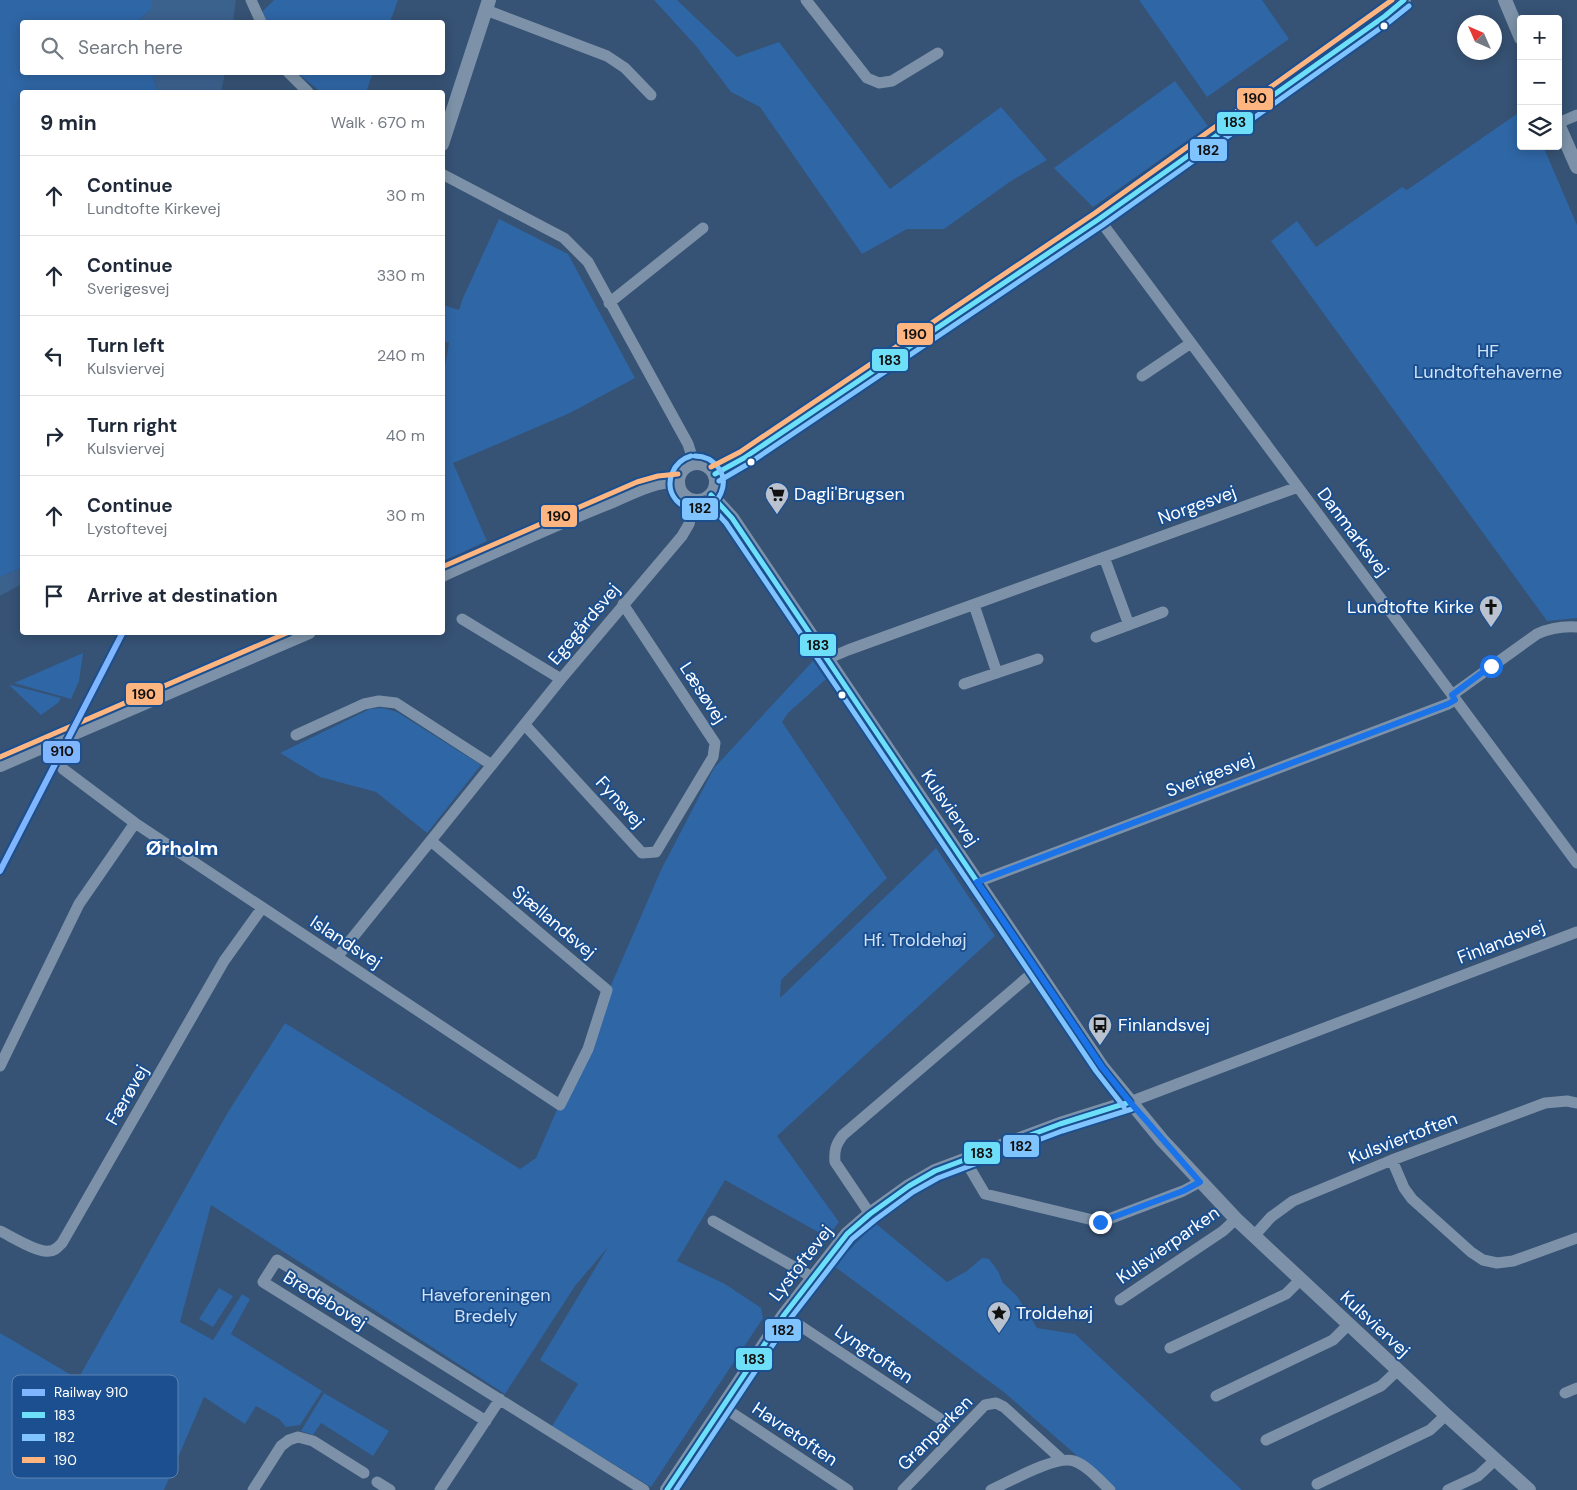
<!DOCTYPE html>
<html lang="en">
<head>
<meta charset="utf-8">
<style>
	body { margin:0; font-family:"DM Sans",sans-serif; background:#f2f2f3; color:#1f2937 }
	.controls { position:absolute; right:15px; top:15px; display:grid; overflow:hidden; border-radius:5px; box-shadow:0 2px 12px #0003 }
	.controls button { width:45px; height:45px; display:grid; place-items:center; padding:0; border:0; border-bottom:1px solid #e0e1e3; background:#fff; color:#1f2937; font:25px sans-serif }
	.compass { position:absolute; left:1457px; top:15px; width:45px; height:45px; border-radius:50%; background:#fff; box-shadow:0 2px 12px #0003; rotate:315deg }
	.stop { position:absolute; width:15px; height:15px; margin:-11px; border:4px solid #1a73e8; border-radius:50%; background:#fff }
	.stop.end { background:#1a73e8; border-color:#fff; box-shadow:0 1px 5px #0008 }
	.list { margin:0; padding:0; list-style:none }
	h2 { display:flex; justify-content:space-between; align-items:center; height:65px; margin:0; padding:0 20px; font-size:21px }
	h2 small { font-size:16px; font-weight:400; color:#747a83 }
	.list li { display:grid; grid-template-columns:32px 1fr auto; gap:15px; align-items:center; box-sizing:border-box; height:80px; padding:0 20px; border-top:1px solid #e0e1e3 }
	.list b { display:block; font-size:19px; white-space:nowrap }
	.list p { margin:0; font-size:16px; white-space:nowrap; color:#747a83 }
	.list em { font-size:16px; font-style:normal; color:#747a83 }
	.icon { flex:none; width:28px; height:28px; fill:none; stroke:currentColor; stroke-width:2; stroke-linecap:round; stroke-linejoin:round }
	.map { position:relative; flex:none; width:1577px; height:1490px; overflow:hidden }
	.search { position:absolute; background:#fff; box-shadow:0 2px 12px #0003; left:20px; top:20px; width:425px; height:55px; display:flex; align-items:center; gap:12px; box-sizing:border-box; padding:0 18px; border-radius:5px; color:#747a83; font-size:19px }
	.panel { position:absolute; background:#fff; box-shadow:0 2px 12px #0003; left:20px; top:90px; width:425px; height:545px; border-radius:5px }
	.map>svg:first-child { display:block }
	.green { fill:#2f66a5 }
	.water { fill:#3b618d }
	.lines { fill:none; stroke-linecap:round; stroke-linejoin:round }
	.minor { stroke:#7d92a8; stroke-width:11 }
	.tertiary { stroke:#7d92a8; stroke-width:14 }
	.bus-1-casing { stroke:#1b4f8f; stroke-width:9 }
	.bus-2-casing { stroke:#1b4f8f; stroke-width:9 }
	.bus-3-casing { stroke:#1b4f8f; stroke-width:9 }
	.bus-1 { stroke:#6ddff8; stroke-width:5 }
	.bus-2 { stroke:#80c4ff; stroke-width:5 }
	.bus-3 { stroke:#ffb580; stroke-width:5 }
	.rail-1-casing { stroke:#1b4f8f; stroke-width:10 }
	.rail-1 { stroke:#80b6ff; stroke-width:6 }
	.route { stroke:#1a73e8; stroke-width:6 }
	.bus-dot { fill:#fff; stroke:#1b4f8f; stroke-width:2 }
	.labels { text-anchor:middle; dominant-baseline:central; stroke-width:4; stroke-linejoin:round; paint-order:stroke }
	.park-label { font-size:18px; fill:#cfe3fa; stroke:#1b4f8f }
	.poi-label { font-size:18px; fill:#fff; stroke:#1b4f8f; text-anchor:start }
	.street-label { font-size:18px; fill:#fff; stroke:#1b4f8f }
	.quarter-label { font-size:20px; font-weight:bold; fill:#fff; stroke:#1b4f8f }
	.key { fill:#1b4f8f; stroke:#5f84b1; stroke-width:1 }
	.key-label { font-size:14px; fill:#fff }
	.line-badge { stroke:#1b4f8f; stroke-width:2 }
	.pale-badge-label { font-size:14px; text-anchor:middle; font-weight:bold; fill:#111 }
</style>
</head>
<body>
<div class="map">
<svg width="1577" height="1490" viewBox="0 0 1577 1490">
	<rect width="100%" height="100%" fill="#365274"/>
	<path class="green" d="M 0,0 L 152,0 L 152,9 L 137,22 L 22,22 L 22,72 L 152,73 L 158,92 L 22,92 L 22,568 L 0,577 Z
		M 274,0 L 398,0 L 390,22 L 267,22 L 262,12 Z
		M 654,0 L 677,0 L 737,57 L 779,42 L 890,189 L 1001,107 L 1047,160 L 1011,181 L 944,229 L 907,229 L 862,254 L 760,107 L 731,92 L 696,46 Z
		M 1139,0 L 1262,0 L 1289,39 L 1207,97 Z
		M 297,73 L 373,73 L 366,92 L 321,92 Z
		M 1175,81 L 1208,126 L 1093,207 L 1054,168 Z
		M 1521,111 L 1521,146 L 1543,146 L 1577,225 L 1577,618 L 1547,621 L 1271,241 L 1297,221 L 1316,247 L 1402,187 L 1407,190 Z
		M 499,219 L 568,254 L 635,378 L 570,413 L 453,463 L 487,541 L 443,561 L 442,384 L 449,343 L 443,341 L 443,305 L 459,310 L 463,298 Z
		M 83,653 L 79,681 L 71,699 L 14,683 Z
		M 813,661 L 826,679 L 788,713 L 782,722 L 887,878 L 781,980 L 780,998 L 936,848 L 995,936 L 777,1136 L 839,1222 L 827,1237 L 725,1180 L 677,1261 L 725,1284 L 761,1308 L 763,1318 L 651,1487 L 552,1426 L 578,1384 L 540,1360 L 608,1247 L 575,1286 L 505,1394 L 211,1205 L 180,1322 L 213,1340 L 242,1294 L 250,1299 L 231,1334 L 322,1391 L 300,1425 L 286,1427 L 279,1419 L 256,1406 L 245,1424 L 204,1397 L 164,1490 L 0,1490 L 0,1333 L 78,1379 L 228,1112 L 285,1023 L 520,1169 L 536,1158 L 661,870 L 714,768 Z
		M 11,685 L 61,698 L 58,703 L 41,715 L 10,686 Z
		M 383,708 L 397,712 L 481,765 L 427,833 L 376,792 L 320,777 L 280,753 L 370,709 Z
		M 875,1223 L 947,1282 L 967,1271 L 982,1258 L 989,1259 L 998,1271 L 1003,1283 L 1017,1296 L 1037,1328 L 1075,1334 L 1242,1490 L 1116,1490 L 1005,1393 L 834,1266 Z
		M 219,1288 L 233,1296 L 213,1327 L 199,1319 Z
		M 324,1393 L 389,1431 L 373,1456 L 321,1423 L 313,1435 L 301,1431 Z"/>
	<path class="water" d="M 152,0 L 236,0 L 233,22 L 137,22 L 152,9 Z
		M 152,73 L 152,72 L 225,73 L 221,92 L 158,92 Z
		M 22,568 L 22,584 L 0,596 L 0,577 Z"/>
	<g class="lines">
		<path class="minor" d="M 251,0 L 261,22
			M 806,0 L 867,78 L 879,83 L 892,81 L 938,53
			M 486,10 L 607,56 L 625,68 L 651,95
			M 288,72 L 308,92
			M 1558,123 L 1577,115
			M 442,174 L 564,238 L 588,262 L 688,444 L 694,463
			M 1099,219 L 1577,863
			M 609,303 L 703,228
			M 1142,376 L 1191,343
			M 1104,557 L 1129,625
			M 974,605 L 997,673
			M 462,619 L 561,679
			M 1096,637 L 1163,612
			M 827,659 L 848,650 L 1298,487
			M 964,684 L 1038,659
			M 1452,695 L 1537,634 C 1550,628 1562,626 1577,627
			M 525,725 L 642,853 L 656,852 L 713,757 L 715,743 L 623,604
			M 296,735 L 364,704 L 379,701 L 396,703 L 492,765
			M 63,769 L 135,823 L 560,1105 L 588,1049 L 607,990 L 431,841
			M 977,882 L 1448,704 L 1455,700
			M 337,957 L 561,679 L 682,536 L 689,524 L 694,501
			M 0,1066 L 79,904 L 135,823
			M 1130,1102 L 1577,932
			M 965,1160 L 985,1194 L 1101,1222 L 1183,1191 L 1200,1182
			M 1392,1160 L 1404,1188 L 1412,1199 L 1471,1252 L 1483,1260 L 1497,1263 L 1513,1261 L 1577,1238
			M 870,1214 L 835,1162 C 834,1150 836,1144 843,1135 L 1036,970
			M 713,1221 L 812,1277
			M 0,1231 C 11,1236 37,1253 49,1251 C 55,1251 58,1247 62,1243 L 224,961 L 262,908
			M 1254,1236 L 1271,1217 L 1293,1201 L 1392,1160 L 1545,1103 L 1567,1101 L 1577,1103
			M 1120,1300 L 1223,1231 L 1236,1219
			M 784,1315 L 945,1422
			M 1170,1348 L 1286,1294 L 1300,1280
			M 1565,1393 L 1577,1388
			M 1216,1396 L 1333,1340 L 1348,1325
			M 723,1407 L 848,1490
			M 486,1421 L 263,1282 L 277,1260 L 644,1490
			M 1266,1440 L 1381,1386 L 1398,1370
			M 377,1482 L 390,1490
			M 1317,1484 L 1430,1430 L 1446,1415
			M 253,1490 L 281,1446 L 289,1440 L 298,1437 L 313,1441 L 364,1473
			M 440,1490 L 500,1399
			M 903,1490 L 985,1405 L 996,1403 L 1004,1407 L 1061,1459
			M 991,1490 C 1009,1482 1055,1455 1074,1461 C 1088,1466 1099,1480 1110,1490
			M 1448,1490 L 1478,1476 L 1495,1460"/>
		<path class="tertiary" d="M 1505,0 L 1521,38
			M 1558,124 L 1577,167
			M 442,144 L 489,0
			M678 482a19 19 0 1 1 38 0a19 19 0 1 1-38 0Z
			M 715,474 L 744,458 L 1099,219 L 1385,16 L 1404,0
			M 711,495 L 732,518 L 1102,1067 L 1162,1140 L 1236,1219 L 1446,1415 L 1529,1490
			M 442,575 C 496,551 550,526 605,504 C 628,495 652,480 678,481
			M 0,765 L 309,632
			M 667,1490 L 784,1315 L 847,1234 L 870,1214 L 909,1186 L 935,1171 L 1060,1124 L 1130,1102"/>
		<g class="bus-1-casing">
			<path id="bus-1" d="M 715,474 L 744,458 L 1099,219 L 1385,16 L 1404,0
				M 711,495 L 732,518 L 1102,1067 L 1130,1102
				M 667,1490 L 784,1315 L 847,1234 L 870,1214 L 909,1186 L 935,1171 L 1060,1124 L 1130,1102"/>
		</g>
		<g class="bus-2-casing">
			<path id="bus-2" d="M 691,456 C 673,461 663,484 676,500 C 689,514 714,511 721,493 C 729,474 714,456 695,456
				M 719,481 L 748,464 L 1103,225 L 1389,22 L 1409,6
				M 705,500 L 726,523 L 1096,1071 L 1124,1107
				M 676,1490 L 790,1319 L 852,1239 L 875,1220 L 913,1192 L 938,1178 L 1062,1131 L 1132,1109"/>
		</g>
		<g class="bus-3-casing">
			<path id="bus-3" d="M 711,467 L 740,452 L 1095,213 L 1392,0
				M 442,567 L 637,482 L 658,476 L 678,474
				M 0,757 L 289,632"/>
		</g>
		<use href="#bus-1" class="bus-1"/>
		<use href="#bus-2" class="bus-2"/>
		<use href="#bus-3" class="bus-3"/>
		<g class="rail-1-casing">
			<path id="rail-1" d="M 0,871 L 123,632"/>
		</g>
		<use href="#rail-1" class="rail-1"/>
	</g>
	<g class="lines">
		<path class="route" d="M 1100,1222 L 1183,1191 L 1200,1182 L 1130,1102 L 1102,1067 L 977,882 L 1448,704 L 1455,700 L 1452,695 L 1491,666"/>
	</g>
	<defs>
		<g id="supermarket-pin" transform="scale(1.25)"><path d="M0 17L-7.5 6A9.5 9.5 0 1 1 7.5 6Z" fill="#b9c2ce" stroke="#1b4f8f"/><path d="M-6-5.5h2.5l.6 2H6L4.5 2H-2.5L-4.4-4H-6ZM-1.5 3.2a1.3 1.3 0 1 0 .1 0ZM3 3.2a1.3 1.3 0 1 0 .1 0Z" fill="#111"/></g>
		<g id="church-pin" transform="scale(1.25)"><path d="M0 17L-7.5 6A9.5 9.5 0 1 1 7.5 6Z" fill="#b9c2ce" stroke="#1b4f8f"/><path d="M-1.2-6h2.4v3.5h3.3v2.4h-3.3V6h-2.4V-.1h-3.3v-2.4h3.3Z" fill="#111"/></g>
		<g id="bus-pin" transform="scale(1.25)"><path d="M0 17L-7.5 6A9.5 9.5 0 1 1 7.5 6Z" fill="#b9c2ce" stroke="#1b4f8f"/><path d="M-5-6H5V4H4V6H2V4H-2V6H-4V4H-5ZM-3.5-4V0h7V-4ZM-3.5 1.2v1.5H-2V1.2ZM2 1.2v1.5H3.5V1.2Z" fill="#111"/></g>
		<g id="sight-pin" transform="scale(1.25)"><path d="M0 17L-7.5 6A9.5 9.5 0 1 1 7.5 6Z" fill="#b9c2ce" stroke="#1b4f8f"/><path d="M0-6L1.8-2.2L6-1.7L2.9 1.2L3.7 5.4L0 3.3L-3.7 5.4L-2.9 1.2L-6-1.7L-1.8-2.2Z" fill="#111"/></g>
	</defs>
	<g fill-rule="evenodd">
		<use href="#supermarket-pin" x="777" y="494"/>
		<use href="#church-pin" x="1491" y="607"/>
		<use href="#bus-pin" x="1100" y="1025"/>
		<use href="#sight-pin" x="999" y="1313"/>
	</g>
	<g class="bus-dot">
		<circle cx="1384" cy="26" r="4.5"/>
		<circle cx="751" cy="462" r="4.5"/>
		<circle cx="842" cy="695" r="4.5"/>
	</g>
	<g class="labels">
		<g class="park-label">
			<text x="1488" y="351">HF<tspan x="1488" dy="21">Lundtoftehaverne</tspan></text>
			<text x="915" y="940">Hf. Troldehøj</text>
			<text x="486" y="1295">Haveforeningen<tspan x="486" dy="21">Bredely</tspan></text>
		</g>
		<g class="poi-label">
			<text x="794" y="494">Dagli'Brugsen</text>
			<text x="1474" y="607" text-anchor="end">Lundtofte Kirke</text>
			<text x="1118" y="1025">Finlandsvej</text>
			<text x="1016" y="1313">Troldehøj</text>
		</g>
		<g class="street-label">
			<text transform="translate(1197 505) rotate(-20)">Norgesvej</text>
			<text transform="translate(1353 532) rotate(53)">Danmarksvej</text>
			<text transform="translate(584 624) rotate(-50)">Egegårdsvej</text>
			<text transform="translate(703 693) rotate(57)">Læsøvej</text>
			<text transform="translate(1210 775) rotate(-21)">Sverigesvej</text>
			<text transform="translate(620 802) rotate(48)">Fynsvej</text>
			<text transform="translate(950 808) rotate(56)">Kulsviervej</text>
			<text transform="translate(554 922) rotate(40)">Sjællandsvej</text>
			<text transform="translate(346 942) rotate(33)">Islandsvej</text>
			<text transform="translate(1501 942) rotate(-21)">Finlandsvej</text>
			<text transform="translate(127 1095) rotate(-60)">Færøvej</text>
			<text transform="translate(1403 1138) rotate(-21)">Kulsviertoften</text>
			<text transform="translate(1168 1245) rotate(-35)">Kulsvierparken</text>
			<text transform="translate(801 1263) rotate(-52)">Lystoftevej</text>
			<text transform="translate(325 1300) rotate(32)">Bredebovej</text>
			<text transform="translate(1375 1324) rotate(43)">Kulsviervej</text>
			<text transform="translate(874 1354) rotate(34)">Lyngtoften</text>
			<text transform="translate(935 1433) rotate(-45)">Granparken</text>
			<text transform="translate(795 1434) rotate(34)">Havretoften</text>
		</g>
		<g class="quarter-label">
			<text x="182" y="848">Ørholm</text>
		</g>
	</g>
	<rect x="12" y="1375" width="166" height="103" rx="8" class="key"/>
	<rect x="22" y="1389" width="23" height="7" fill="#80b6ff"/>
	<rect x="22" y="1412" width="23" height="6" fill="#6ddff8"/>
	<rect x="22" y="1434" width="23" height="7" fill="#80c4ff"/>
	<rect x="22" y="1457" width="23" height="6" fill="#ffb580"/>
	<g class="key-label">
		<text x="54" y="1397">Railway 910</text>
		<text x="54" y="1420">183</text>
		<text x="54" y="1442">182</text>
		<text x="54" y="1465">190</text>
	</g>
	<g class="line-badge">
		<rect x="1236" y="87" width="38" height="24" rx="5" fill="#ffb580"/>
		<rect x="1216" y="111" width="38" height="24" rx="5" fill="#6ddff8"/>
		<rect x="1189" y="138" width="39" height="24" rx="5" fill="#80c4ff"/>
		<rect x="896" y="322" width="38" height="24" rx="5" fill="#ffb580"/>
		<rect x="871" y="348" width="38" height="24" rx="5" fill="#6ddff8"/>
		<rect x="681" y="497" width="38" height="24" rx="5" fill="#80c4ff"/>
		<rect x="540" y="504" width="38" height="24" rx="5" fill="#ffb580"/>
		<rect x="799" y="633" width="38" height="24" rx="5" fill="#6ddff8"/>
		<rect x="125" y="682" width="39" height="24" rx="5" fill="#ffb580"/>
		<rect x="42" y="740" width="39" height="24" rx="5" fill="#80b6ff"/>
		<rect x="1002" y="1134" width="38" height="24" rx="5" fill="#80c4ff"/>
		<rect x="963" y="1141" width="38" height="24" rx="5" fill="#6ddff8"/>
		<rect x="764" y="1318" width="38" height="24" rx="5" fill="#80c4ff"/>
		<rect x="735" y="1347" width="38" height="24" rx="5" fill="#6ddff8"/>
	</g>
	<g class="pale-badge-label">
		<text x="1255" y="103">190</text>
		<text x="1235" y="127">183</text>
		<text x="1208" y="155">182</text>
		<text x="915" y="339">190</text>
		<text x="890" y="365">183</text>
		<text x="700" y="513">182</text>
		<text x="559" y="521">190</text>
		<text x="818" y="650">183</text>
		<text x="144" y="699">190</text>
		<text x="62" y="756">910</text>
		<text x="1021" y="1151">182</text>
		<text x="982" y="1158">183</text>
		<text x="783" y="1335">182</text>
		<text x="754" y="1364">183</text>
	</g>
</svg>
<div class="controls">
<button>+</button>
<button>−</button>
<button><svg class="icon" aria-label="layers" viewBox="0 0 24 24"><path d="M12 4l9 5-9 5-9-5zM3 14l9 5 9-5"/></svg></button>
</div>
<svg class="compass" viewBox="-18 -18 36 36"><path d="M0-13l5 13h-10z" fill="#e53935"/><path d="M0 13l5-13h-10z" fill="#747a83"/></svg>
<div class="stop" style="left:1491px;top:666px"></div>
<div class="stop end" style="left:1100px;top:1222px"></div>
<div class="search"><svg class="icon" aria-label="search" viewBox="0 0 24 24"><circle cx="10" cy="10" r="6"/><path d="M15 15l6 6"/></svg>Search here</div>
<section class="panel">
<h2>9 min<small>Walk · 670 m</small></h2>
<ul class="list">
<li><svg class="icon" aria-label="ahead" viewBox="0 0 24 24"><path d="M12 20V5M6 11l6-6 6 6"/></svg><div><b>Continue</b><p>Lundtofte Kirkevej</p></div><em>30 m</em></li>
<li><svg class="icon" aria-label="ahead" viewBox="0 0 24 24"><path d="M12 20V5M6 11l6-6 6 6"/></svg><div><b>Continue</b><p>Sverigesvej</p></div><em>330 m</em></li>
<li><svg class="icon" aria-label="left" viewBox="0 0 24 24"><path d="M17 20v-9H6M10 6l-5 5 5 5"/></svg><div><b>Turn left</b><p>Kulsviervej</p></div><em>240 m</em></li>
<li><svg class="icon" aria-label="right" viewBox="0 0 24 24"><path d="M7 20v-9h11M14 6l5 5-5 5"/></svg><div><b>Turn right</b><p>Kulsviervej</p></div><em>40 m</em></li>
<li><svg class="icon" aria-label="ahead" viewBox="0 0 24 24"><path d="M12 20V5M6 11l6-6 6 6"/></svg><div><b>Continue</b><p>Lystoftevej</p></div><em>30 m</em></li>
<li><svg class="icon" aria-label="arrive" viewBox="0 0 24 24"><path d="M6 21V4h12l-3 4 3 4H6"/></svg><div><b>Arrive at destination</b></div></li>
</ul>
</section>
</div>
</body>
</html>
